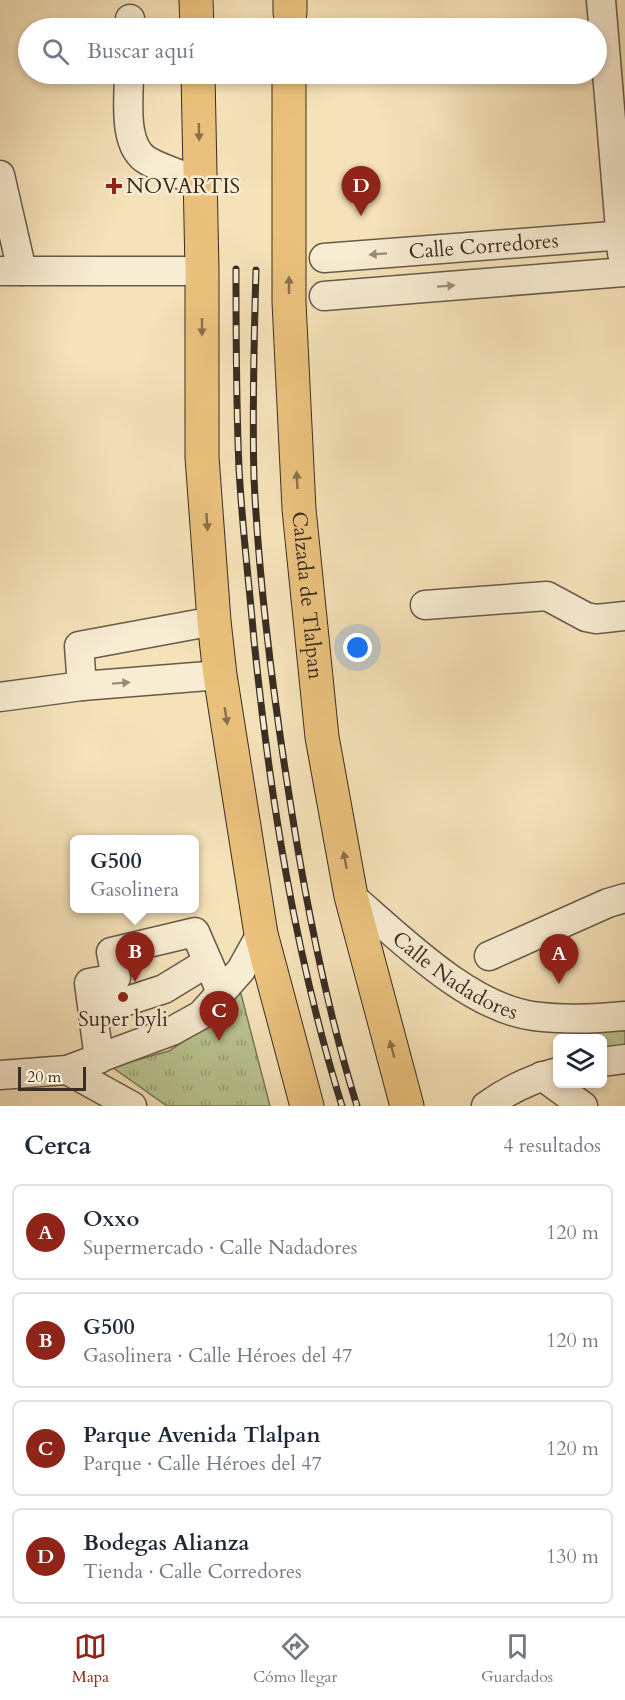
<!DOCTYPE html>
<html lang="es">
<head>
<meta charset="utf-8">
<style>
	body { margin:0; font-family:Cardo,serif; background:#f2f2f3; color:#1f2937 }
	.controls { position:absolute; right:18px; bottom:18px; display:grid; overflow:hidden; border-radius:9px; box-shadow:0 3px 9px #0003 }
	.controls button { width:54px; height:54px; display:grid; place-items:center; padding:0; border:0; border-bottom:2px solid #e0e1e3; background:#fff; color:#1f2937; font:30px sans-serif }
	.scale { position:absolute; left:18px; bottom:15px; width:68px; box-sizing:border-box; padding-left:6px; border:3px solid #392d24; border-top:0; font-size:16px; line-height:21px; white-space:nowrap; color:#392d24; -webkit-text-stroke:4px #f8ecd2; paint-order:stroke }
	.you { position:absolute; left:358px; top:648px; width:21px; height:21px; margin:-15px; border:4px solid #fff; border-radius:50%; background:#1a73e8; box-shadow:0 0 0 9px #1a73e833 }
	.badge { display:grid; place-items:center; width:39px; height:39px; border-radius:50%; background:#8f2418; color:#fff; font-size:20px; font-weight:700 }
	.pin { position:absolute; translate:-50% -50px; filter:drop-shadow(0 2px 3px #0008) }
	.pin::after { content:''; position:absolute; top:32px; width:21px; height:18px; background:inherit; clip-path:polygon(0 0,100% 0,50% 100%) }
	.popup { position:absolute; left:70px; top:835px; width:129px; height:78px; box-sizing:border-box; display:grid; place-content:center; border-radius:9px; background:#fff; filter:drop-shadow(0 2px 4px #0005); font-size:20px; white-space:nowrap; color:#747a83 }
	.popup b { font-size:22px; color:#1f2937 }
	.popup::after { content:''; position:absolute; left:50%; top:100%; margin-left:-12px; border:12px solid transparent; border-top-color:#fff }
	.list { margin:0; padding:0; list-style:none }
	h2 { display:flex; justify-content:space-between; align-items:center; height:78px; margin:0; padding:0 24px; font-size:26px }
	h2 small { font-size:20px; font-weight:400; color:#747a83 }
	.list li { display:grid; grid-template-columns:39px 1fr auto; gap:18px; align-items:center; box-sizing:border-box; height:96px; margin:0 12px 12px; padding:0 12px; border:2px solid #e0e1e3; border-radius:9px }
	.list b { display:block; font-size:22px; white-space:nowrap }
	.list p { margin:0; font-size:20px; white-space:nowrap; color:#747a83 }
	.list em { font-size:20px; font-style:normal; color:#747a83 }
	.icon { flex:none; width:33px; height:33px; fill:none; stroke:currentColor; stroke-width:2; stroke-linecap:round; stroke-linejoin:round }
	.map { position:relative; flex:none; width:625px; height:1106px; overflow:hidden }
	.search { position:absolute; background:#fff; box-shadow:0 3px 9px #0003; left:18px; right:18px; top:18px; height:66px; display:flex; align-items:center; gap:15px; box-sizing:border-box; padding:0 21px; border-radius:33px; color:#747a83; font-size:22px }
	.sheet { height:510px; background:#fff }
	nav { display:flex; justify-content:space-around; align-items:center; box-sizing:border-box; height:84px; border-top:2px solid #e0e1e3; background:#fff; font-size:16px; color:#747a83 }
	nav a { display:grid; justify-items:center; gap:3px }
	nav .on { color:#8f2418 }
	.map>svg:first-child { display:block }
	.grass { fill:url(#grass-tufts); stroke:#7a785a; stroke-width:1.5 }
	.lines { fill:none; stroke-linecap:round; stroke-linejoin:round }
	.minor-casing { stroke:#685a49; stroke-width:31 }
	.highway-casing { stroke:#392d24; stroke-width:35 }
	.minor { stroke:#f8ecd2; stroke-width:28 }
	.highway { stroke:#eac17c; stroke-width:33 }
	.rail-casing { stroke:#392d24; stroke-width:7 }
	.rail { stroke:#f8ecd2; stroke-width:4.5; stroke-dasharray:14; stroke-linecap:butt }
	.oneway { fill:#89704c }
	.oneway2 { fill:#988c7b }
	.poi-dot { fill:#8f2418; stroke:#f8ecd2; stroke-width:2 }
	.labels { text-anchor:middle; dominant-baseline:central; stroke-width:5; stroke-linejoin:round; paint-order:stroke }
	.poi-label { font-size:21px; fill:#392d24; stroke:#f8ecd2; text-anchor:start }
	.street-label { font-size:21px; fill:#392d24; stroke:#f8ecd2 }
</style>
</head>
<body>
<div class="map">
<svg width="625" height="1106" viewBox="0 0 625 1106">
	<defs>
		<pattern id="grass-tufts" width="24" height="20" patternUnits="userSpaceOnUse" patternTransform="scale(1.5)"><rect width="24" height="20" fill="#bac491"/><path d="M3 7l-1-3M5 7V3M7 7l1-3M15 17l-1-3M17 17v-4M19 17l1-3" fill="none" stroke="#98a076"/></pattern>
	</defs>
	<rect width="100%" height="100%" fill="#f5e2b9"/>
	<filter id="stains"><feTurbulence type="fractalNoise" baseFrequency=".00333" numOctaves="4"/><feColorMatrix values="0 0 0 0 .2 0 0 0 0 .09 0 0 0 0 .02 0 0 0 .5 -.17"/></filter>
	<radialGradient id="worn" r=".72"><stop offset=".6" stop-color="#630" stop-opacity="0"/><stop offset="1" stop-color="#630" stop-opacity=".3"/></radialGradient>
	<path class="grass" d="M 240,990 L 270,1106 L 167,1106 L 112,1067 L 169,1051 L 201,1030 Z
		M 625,1016 L 625,1058 L 603,1061 L 602,1038 L 575,1038 L 575,1020 Z"/>
	<g class="lines">
		<g class="minor-casing">
			<g id="minor">
				<path d="M 601,0 L 622,253"/>
				<path d="M 130,28 L 130,19"/>
				<path d="M 129,74 C 129,98 122,147 148,161 C 164,170 183,175 200,182"/>
				<path d="M 0,175 L 22,271"/>
				<path id="s1" d="M 324,258 L 625,235"/>
				<path d="M 0,271 L 202,271"/>
				<path d="M 324,296 L 625,272"/>
				<path d="M 425,605 L 547,596 L 586,617 L 596,619 L 625,616"/>
				<path d="M 82,686 L 79,646 L 214,621"/>
				<path d="M 0,697 L 82,686 L 220,675"/>
				<path id="s2" d="M 351,896 C 400,938 468,1007 533,1016 C 563,1020 595,1019 625,1016"/>
				<path d="M 489,956 L 608,903 L 625,898"/>
				<path d="M 93,1012 L 164,989 L 208,962"/>
				<path d="M 99,1059 L 89,983 L 116,978 L 111,952 L 195,932 L 221,992"/>
				<path d="M 602,1062 L 625,1059"/>
				<path d="M 67,1070 L 132,1106"/>
				<path d="M 0,1075 L 67,1070 L 172,1031 L 201,1015 L 241,970 L 261,934"/>
				<path d="M 542,1076 L 583,1106"/>
				<path d="M 486,1106 C 508,1090 531,1079 558,1072"/>
			</g>
		</g>
		<g class="highway-casing">
			<g id="highway">
				<path d="M 196,0 L 197,28"/>
				<path d="M 290,13 L 290,0"/>
				<path d="M 198,74 L 202,271 L 202,457 L 214,621 L 220,675 L 261,934 L 307,1106"/>
				<path id="s3" d="M 289,74 L 289,302 L 299,509 L 322,737 L 351,896 L 407,1106"/>
			</g>
		</g>
		<use href="#minor" class="minor"/>
		<use href="#highway" class="highway"/>
		<g class="rail-casing">
			<path id="rail" d="M 236,269 C 236,336 236,402 239,468 C 242,526 249,583 254,640 C 270,797 295,955 342,1106
				M 256,270 C 254,339 252,408 254,478 C 259,586 273,694 290,801 C 306,904 326,1007 357,1106"/>
		</g>
		<use href="#rail" class="rail"/>
	</g>
	<defs><path id="oneway-solid" d="M-6-.8H1V-3.2L6.5 0L1 3.2V.8H-6Z" transform="scale(1.5)"/></defs>
	<g class="oneway">
		<use href="#oneway-solid" transform="translate(199 132) rotate(89)"/>
		<use href="#oneway-solid" transform="translate(289 285) rotate(-90)"/>
		<use href="#oneway-solid" transform="translate(202 327) rotate(90)"/>
		<use href="#oneway-solid" transform="translate(297 480) rotate(-93)"/>
		<use href="#oneway-solid" transform="translate(207 522) rotate(86)"/>
		<use href="#oneway-solid" transform="translate(226 716) rotate(81)"/>
		<use href="#oneway-solid" transform="translate(345 860) rotate(-101)"/>
		<use href="#oneway-solid" transform="translate(392 1049) rotate(-105)"/>
	</g>
	<g class="oneway2">
		<use href="#oneway-solid" transform="translate(378 254) rotate(176)"/>
		<use href="#oneway-solid" transform="translate(446 286) rotate(-4)"/>
		<use href="#oneway-solid" transform="translate(121 683) rotate(-4)"/>
	</g>
	<g class="poi-dot">
		<path d="M111 177h6v6h6v6h-6v6h-6v-6h-6v-6h6z"/>
		<circle cx="123" cy="997" r="6"/>
	</g>
	<g class="labels">
		<g class="poi-label">
			<text x="126" y="186">NOVARTIS</text>
			<text x="123" y="1019" text-anchor="middle">Super byli</text>
		</g>
		<g class="street-label">
			<text stroke="none"><textPath href="#s1" startOffset="160">Calle Corredores</textPath></text>
			<text stroke="none"><textPath href="#s3" startOffset="522">Calzada de Tlalpan</textPath></text>
			<text stroke="none"><textPath href="#s2" startOffset="132">Calle Nadadores</textPath></text>
		</g>
	</g>
	<rect width="100%" height="100%" filter="url(#stains)"/>
	<rect width="100%" height="100%" fill="url(#worn)"/>
</svg>
<div class="controls">
<button><svg class="icon" aria-label="layers" viewBox="0 0 24 24"><path d="M12 4l9 5-9 5-9-5zM3 14l9 5 9-5"/></svg></button>
</div>
<div class="scale">20 m</div>
<div class="you"></div>
<div class="pin badge" style="left:559px;top:984px">A</div>
<div class="pin badge" style="left:135px;top:982px">B</div>
<div class="popup"><b>G500</b>Gasolinera</div>
<div class="pin badge" style="left:219px;top:1041px">C</div>
<div class="pin badge" style="left:361px;top:216px">D</div>
<div class="search"><svg class="icon" aria-label="search" viewBox="0 0 24 24"><circle cx="10" cy="10" r="6"/><path d="M15 15l6 6"/></svg>Buscar aquí</div>
</div>
<section class="sheet">
<h2>Cerca<small>4 resultados</small></h2>
<ul class="list">
<li><span class="badge">A</span><div><b>Oxxo</b><p>Supermercado · Calle Nadadores</p></div><em>120 m</em></li>
<li><span class="badge">B</span><div><b>G500</b><p>Gasolinera · Calle Héroes del 47</p></div><em>120 m</em></li>
<li><span class="badge">C</span><div><b>Parque Avenida Tlalpan</b><p>Parque · Calle Héroes del 47</p></div><em>120 m</em></li>
<li><span class="badge">D</span><div><b>Bodegas Alianza</b><p>Tienda · Calle Corredores</p></div><em>130 m</em></li>
</ul>
</section>
<nav>
<a class="on"><svg class="icon" aria-label="map" viewBox="0 0 24 24"><path d="M3 6l6-2 6 2 6-2v14l-6 2-6-2-6 2zM9 4v14M15 6v14"/></svg>Mapa</a>
<a><svg class="icon" aria-label="directions" viewBox="0 0 24 24"><path d="M12 3l9 9-9 9-9-9zM9 14v-3h6M13 9l2 2-2 2"/></svg>Cómo llegar</a>
<a><svg class="icon" aria-label="saved" viewBox="0 0 24 24"><path d="M7 4h10v16l-5-4-5 4z"/></svg>Guardados</a>
</nav>
</body>
</html>
